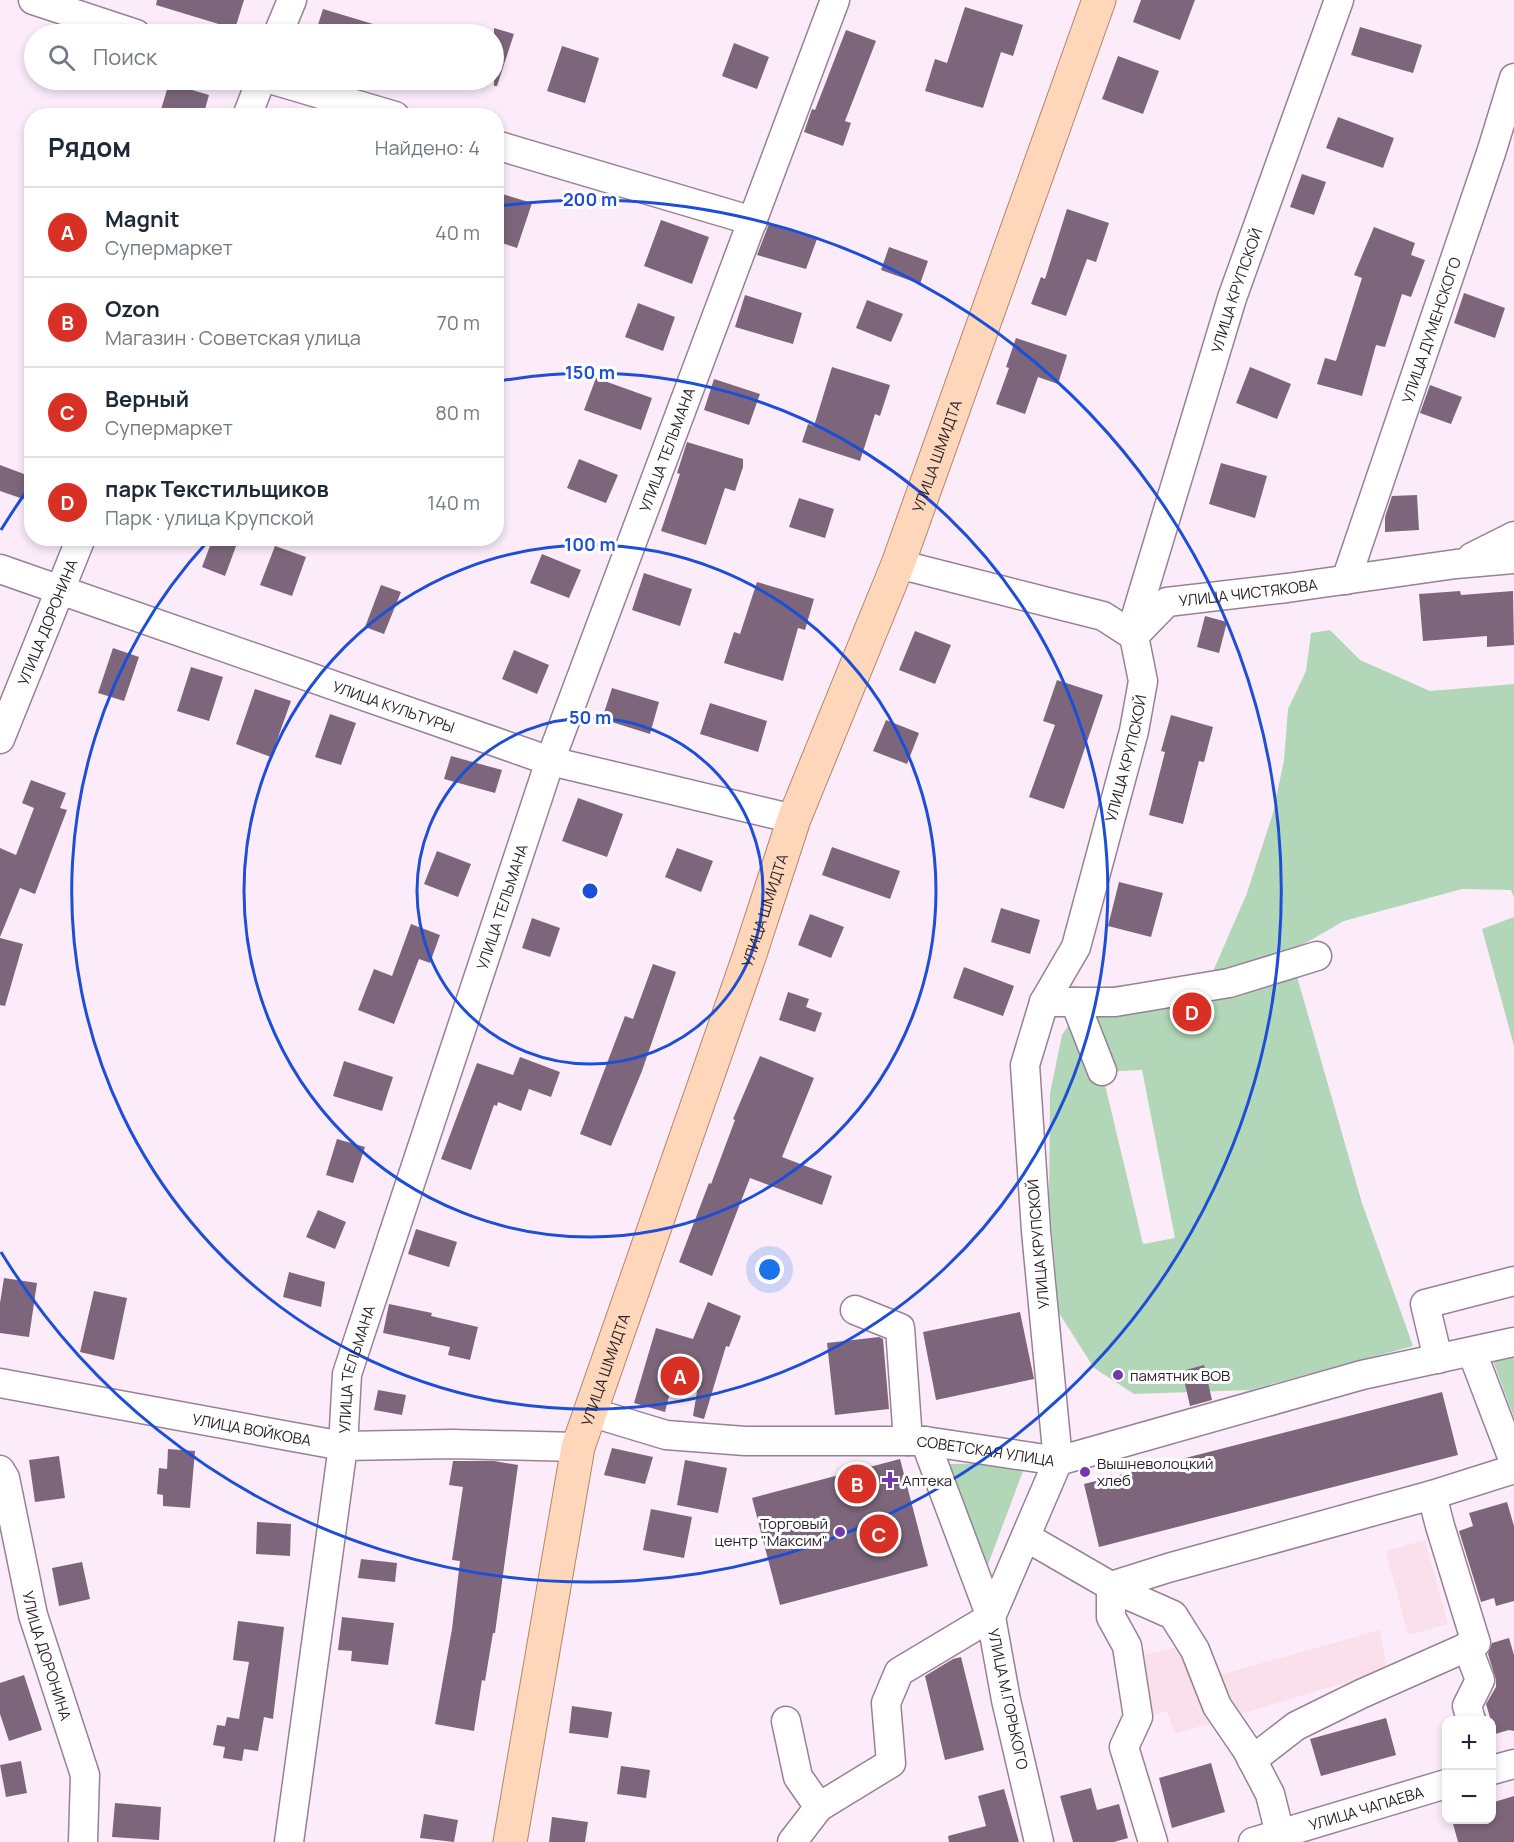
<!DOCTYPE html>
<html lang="ru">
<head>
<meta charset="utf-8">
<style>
	body { margin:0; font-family:Manrope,sans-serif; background:#f6f6f7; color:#1f2937 }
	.controls { position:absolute; right:18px; bottom:18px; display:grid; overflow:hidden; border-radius:12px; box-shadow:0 3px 9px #0003 }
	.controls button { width:54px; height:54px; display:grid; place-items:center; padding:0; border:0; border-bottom:2px solid #e0e1e3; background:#fff; color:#1f2937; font:30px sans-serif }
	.you { position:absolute; left:770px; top:1270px; width:21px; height:21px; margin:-15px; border:4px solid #fff; border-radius:50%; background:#1a73e8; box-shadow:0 0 0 9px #1a73e833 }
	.badge { display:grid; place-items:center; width:39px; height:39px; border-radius:50%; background:#d93025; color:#fff; font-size:20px; font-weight:700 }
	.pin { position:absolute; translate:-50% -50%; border:3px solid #fff; box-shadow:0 2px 6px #0006 }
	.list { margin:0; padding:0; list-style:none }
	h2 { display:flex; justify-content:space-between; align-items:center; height:78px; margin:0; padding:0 24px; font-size:26px }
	h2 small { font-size:20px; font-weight:400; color:#747a83 }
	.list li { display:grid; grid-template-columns:39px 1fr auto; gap:18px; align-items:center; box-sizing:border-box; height:90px; padding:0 24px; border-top:2px solid #e0e1e3 }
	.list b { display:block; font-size:22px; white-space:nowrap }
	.list p { margin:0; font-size:20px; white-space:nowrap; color:#747a83 }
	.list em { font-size:20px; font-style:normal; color:#747a83 }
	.icon { flex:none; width:33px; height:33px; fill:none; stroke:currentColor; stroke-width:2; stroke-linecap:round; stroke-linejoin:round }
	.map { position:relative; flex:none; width:1514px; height:1842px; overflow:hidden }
	.search { position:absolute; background:#fff; box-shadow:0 3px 9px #0003; left:24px; top:24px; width:480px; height:66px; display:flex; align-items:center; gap:15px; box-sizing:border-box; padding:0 21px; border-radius:33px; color:#747a83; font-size:22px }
	.panel { position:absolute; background:#fff; box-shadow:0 3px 9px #0003; left:24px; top:108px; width:480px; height:438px; border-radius:24px }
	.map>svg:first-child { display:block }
	.industrial { fill:#f9e0ea }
	.green { fill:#b2d7b8; fill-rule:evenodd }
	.building { fill:#7d667b }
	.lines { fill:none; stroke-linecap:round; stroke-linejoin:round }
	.minor-casing { stroke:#988097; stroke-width:31 }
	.major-casing { stroke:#b48569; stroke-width:35 }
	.minor { stroke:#fff; stroke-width:28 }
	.major { stroke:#fed6b9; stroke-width:33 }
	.ring { fill:none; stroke:#1d4ed8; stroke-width:3 }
	.poi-dot { fill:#7338ad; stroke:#fff; stroke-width:2 }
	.labels { text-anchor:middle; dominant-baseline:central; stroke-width:6; stroke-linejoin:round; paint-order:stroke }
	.street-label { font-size:15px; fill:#2c222b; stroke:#fff }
	.poi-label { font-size:15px; fill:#2c222b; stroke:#fff; text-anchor:start }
	.centre { fill:#1d4ed8; stroke:#fff; stroke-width:3 }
	.ring-label { font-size:18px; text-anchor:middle; font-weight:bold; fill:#1d4ed8; stroke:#fff; stroke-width:6; stroke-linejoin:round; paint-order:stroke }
</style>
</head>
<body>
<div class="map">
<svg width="1514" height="1842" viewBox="0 0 1514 1842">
	<rect width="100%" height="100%" fill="#fcecfa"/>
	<path class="industrial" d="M 1425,1540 L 1448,1624 L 1408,1635 L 1386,1551 Z
		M 1380,1630 L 1387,1670 L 1175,1734 L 1167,1711 L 1144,1718 L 1130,1658 L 1184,1646 L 1194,1682 Z"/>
	<path class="green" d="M 1330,630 L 1360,660 L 1430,691 L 1514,684 L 1514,898 L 1511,890 L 1462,889 L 1344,921 L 1290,952 L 1362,1203 L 1413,1346 L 1250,1390 L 1134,1394 L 1094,1368 L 1059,1313 L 1049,1200 L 1050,1093 L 1062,1035 L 1093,988 L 1211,976 L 1247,893 L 1273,813 L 1284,760 L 1288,709 L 1306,671 L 1311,633 ZM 1142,1070 L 1175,1238 L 1143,1244 L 1102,1072 Z
		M 1514,917 L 1514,1046 L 1482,929 Z
		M 1514,1357 L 1514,1417 L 1493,1361 Z
		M 1026,1463 L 986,1570 L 949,1464 Z"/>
	<path class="building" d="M 157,0 L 244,0 L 235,29 L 156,5 Z
		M 1141,0 L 1195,0 L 1180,40 L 1133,22 Z
		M 965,7 L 1023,25 L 1013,56 L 1001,52 L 983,108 L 925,91 L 935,59 L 947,63 Z
		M 323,9 L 393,30 L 393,34 L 315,34 Z
		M 1360,27 L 1422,45 L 1413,73 L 1351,55 Z
		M 494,28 L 514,34 L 497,86 L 494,86 Z
		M 846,30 L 876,41 L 845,121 L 851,123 L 843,146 L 804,132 L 812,109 L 815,110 Z
		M 734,43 L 769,57 L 757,89 L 722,76 Z
		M 562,46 L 599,58 L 585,103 L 547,91 Z
		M 1118,56 L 1159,71 L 1143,114 L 1102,99 Z
		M 169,83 L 209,95 L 203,116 L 159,116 Z
		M 1338,117 L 1394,138 L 1383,168 L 1326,148 Z
		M 1302,174 L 1326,182 L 1314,215 L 1290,207 Z
		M 496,192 L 532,203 L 517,248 L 496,241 Z
		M 1067,209 L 1109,223 L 1096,262 L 1087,259 L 1066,316 L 1031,304 L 1041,277 L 1045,279 Z
		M 661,220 L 709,237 L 692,284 L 644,266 Z
		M 769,224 L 817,239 L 806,269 L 757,255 Z
		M 1374,227 L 1415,243 L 1411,255 L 1425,260 L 1411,297 L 1402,294 L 1385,347 L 1376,345 L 1362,396 L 1317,384 L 1325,358 L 1336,361 L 1362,278 L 1354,275 Z
		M 889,247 L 928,261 L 920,284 L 881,270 Z
		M 1464,293 L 1505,308 L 1495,338 L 1454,323 Z
		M 745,295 L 802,313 L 793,344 L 735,327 Z
		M 867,300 L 903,314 L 891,342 L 856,328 Z
		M 638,303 L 675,317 L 663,351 L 625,337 Z
		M 1016,338 L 1067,355 L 1058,384 L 1038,377 L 1025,414 L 996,404 L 1009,368 L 1006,367 Z
		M 832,367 L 890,385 L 880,416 L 875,414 L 860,461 L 802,442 L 808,424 L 814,426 Z
		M 1250,367 L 1291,384 L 1277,419 L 1236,403 Z
		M 596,378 L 652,398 L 641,430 L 584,410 Z
		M 714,379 L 760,394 L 749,425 L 704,410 Z
		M 1430,385 L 1462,397 L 1451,424 L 1420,413 Z
		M 687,442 L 743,459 L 743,467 L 735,491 L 725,488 L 706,545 L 661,531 L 680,474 L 677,473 Z
		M 579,459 L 618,475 L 606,503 L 567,488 Z
		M 1221,463 L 1267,476 L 1255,518 L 1209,504 Z
		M 0,465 L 32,477 L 32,502 L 0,491 Z
		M 1417,495 L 1419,530 L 1385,532 L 1385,517 L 1392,496 Z
		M 799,498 L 834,509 L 825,538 L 789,527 Z
		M 213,538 L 239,538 L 225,576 L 202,567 Z
		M 275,546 L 306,557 L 292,596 L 260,585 Z
		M 542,554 L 581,570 L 569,598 L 530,583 Z
		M 644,573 L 692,589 L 680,626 L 632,610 Z
		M 757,582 L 814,599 L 805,630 L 798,628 L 783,681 L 724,663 L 734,632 L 740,634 Z
		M 381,585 L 401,592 L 384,634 L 365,627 Z
		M 1460,591 L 1461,595 L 1513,591 L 1514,645 L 1487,647 L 1487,636 L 1423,641 L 1419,594 Z
		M 1205,616 L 1227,622 L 1219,653 L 1197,647 Z
		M 915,631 L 951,645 L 935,684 L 899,670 Z
		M 113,648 L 139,657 L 124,701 L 98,693 Z
		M 514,650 L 549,665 L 537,694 L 502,679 Z
		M 191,667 L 223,677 L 209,721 L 177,711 Z
		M 1057,680 L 1103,695 L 1064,809 L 1029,797 L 1055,725 L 1043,721 Z
		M 612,688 L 659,702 L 650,734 L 602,719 Z
		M 255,689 L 291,701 L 271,757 L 236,744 Z
		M 710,703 L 767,721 L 758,752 L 700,734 Z
		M 330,714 L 356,723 L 341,765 L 315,757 Z
		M 1171,715 L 1213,727 L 1204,762 L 1199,761 L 1183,824 L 1149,815 L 1165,752 L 1161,751 Z
		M 886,720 L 919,733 L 907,764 L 873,751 Z
		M 451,756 L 502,770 L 495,793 L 444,779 Z
		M 31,780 L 66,793 L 60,808 L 67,810 L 35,894 L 20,888 L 0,937 L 0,848 L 16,855 L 34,808 L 22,803 Z
		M 578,798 L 623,814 L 607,857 L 562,841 Z
		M 832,847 L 900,871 L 890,899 L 822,875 Z
		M 677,848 L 713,861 L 701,892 L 665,877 Z
		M 437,851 L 471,864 L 458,897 L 424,884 Z
		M 1119,882 L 1163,893 L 1151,937 L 1108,926 Z
		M 1001,908 L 1040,920 L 1030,954 L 991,942 Z
		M 810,914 L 844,927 L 831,958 L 798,945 Z
		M 532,918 L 560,928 L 550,957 L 522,948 Z
		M 411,924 L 440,935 L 430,963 L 419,959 L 394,1024 L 358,1010 L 374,969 L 392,976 Z
		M 0,938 L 23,944 L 5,1006 L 0,1005 Z
		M 653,964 L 676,972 L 642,1071 L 611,1146 L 580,1134 L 625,1016 L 633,1019 Z
		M 964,967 L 1014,986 L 1003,1016 L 953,998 Z
		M 788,992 L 809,999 L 806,1007 L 822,1013 L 815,1032 L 779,1020 Z
		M 760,1056 L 814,1078 L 782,1157 L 832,1176 L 822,1205 L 750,1178 L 712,1276 L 679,1262 L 709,1183 L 711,1184 L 735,1120 L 733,1119 Z
		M 520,1057 L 560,1072 L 551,1097 L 529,1089 L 521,1111 L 498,1102 L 497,1106 L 494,1105 L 471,1170 L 441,1159 L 477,1063 L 513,1075 Z
		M 344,1061 L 393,1077 L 382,1111 L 333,1096 Z
		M 337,1139 L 365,1147 L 353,1183 L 326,1175 Z
		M 318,1210 L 346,1222 L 335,1249 L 306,1237 Z
		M 416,1229 L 457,1242 L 449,1267 L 408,1254 Z
		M 289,1272 L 325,1282 L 321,1307 L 283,1297 Z
		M 4,1278 L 37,1283 L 29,1337 L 0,1333 L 0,1303 Z
		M 94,1291 L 127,1298 L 114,1360 L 80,1352 Z
		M 708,1302 L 741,1316 L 729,1347 L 726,1346 L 704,1419 L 693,1416 L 700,1373 L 676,1368 L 665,1412 L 634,1403 L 656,1328 L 693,1339 Z
		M 389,1304 L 432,1313 L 431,1316 L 478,1327 L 470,1360 L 448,1355 L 450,1347 L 383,1333 Z
		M 1020,1312 L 1034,1379 L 936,1400 L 923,1332 Z
		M 879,1337 L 883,1339 L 889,1409 L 835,1415 L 827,1343 Z
		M 1204,1365 L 1212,1400 L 1190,1406 L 1182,1371 Z
		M 378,1390 L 406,1395 L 402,1415 L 374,1410 Z
		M 1442,1392 L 1458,1455 L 1099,1547 L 1084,1484 Z
		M 612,1448 L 653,1457 L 645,1484 L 604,1475 Z
		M 168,1449 L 195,1451 L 190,1508 L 163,1506 L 163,1495 L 157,1494 L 159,1468 L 167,1469 Z
		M 59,1456 L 65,1498 L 35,1502 L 29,1460 Z
		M 900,1459 L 928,1566 L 780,1605 L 752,1498 Z
		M 685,1460 L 727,1468 L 718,1513 L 677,1505 Z
		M 453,1461 L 494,1461 L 518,1465 L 495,1633 L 493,1633 L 485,1681 L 482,1680 L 474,1731 L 435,1724 L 452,1629 L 460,1561 L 452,1560 L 463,1487 L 449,1485 Z
		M 1507,1502 L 1514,1526 L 1514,1601 L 1496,1606 L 1494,1598 L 1481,1602 L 1459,1531 L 1473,1526 L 1469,1513 Z
		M 651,1509 L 692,1517 L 684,1558 L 643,1550 Z
		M 257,1522 L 291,1524 L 290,1556 L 256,1554 Z
		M 361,1559 L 397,1563 L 395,1582 L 358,1578 Z
		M 82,1562 L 90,1599 L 59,1606 L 52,1568 Z
		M 342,1617 L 394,1623 L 388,1665 L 351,1661 L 352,1651 L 338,1650 Z
		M 238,1621 L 284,1627 L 273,1719 L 264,1717 L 258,1751 L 244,1749 L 242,1761 L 223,1758 L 225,1747 L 213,1745 L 217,1725 L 225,1726 L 227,1717 L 239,1719 L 249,1662 L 233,1660 Z
		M 1509,1638 L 1514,1655 L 1514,1731 L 1509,1730 L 1495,1734 L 1486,1704 L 1496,1687 L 1496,1680 L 1488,1654 L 1492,1643 Z
		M 961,1657 L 984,1750 L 945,1760 L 925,1676 L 953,1659 Z
		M 24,1675 L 42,1730 L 9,1741 L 0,1714 L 0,1683 Z
		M 572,1706 L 612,1712 L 608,1738 L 569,1733 Z
		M 1386,1718 L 1396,1755 L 1321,1776 L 1310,1739 Z
		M 21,1761 L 27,1793 L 6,1797 L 0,1765 Z
		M 1211,1763 L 1225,1812 L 1172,1828 L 1159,1778 Z
		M 621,1766 L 650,1770 L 646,1798 L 617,1794 Z
		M 1091,1788 L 1097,1810 L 1119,1804 L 1128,1838 L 1114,1842 L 1073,1842 L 1060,1796 Z
		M 1004,1789 L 1019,1842 L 949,1842 L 948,1836 L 986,1826 L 978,1796 Z
		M 1514,1796 L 1514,1842 L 1458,1842 L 1452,1820 L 1491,1820 L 1491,1803 Z
		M 115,1803 L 161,1807 L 159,1840 L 112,1837 Z
		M 424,1814 L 458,1820 L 454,1842 L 420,1838 Z
		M 552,1817 L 588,1822 L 585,1842 L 549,1842 Z"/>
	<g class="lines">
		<g class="minor-casing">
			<g id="minor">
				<path d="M 33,0 L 136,34"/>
				<path d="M 278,34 L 292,0"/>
				<path d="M 273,80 L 395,116"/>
				<path d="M 247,116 L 261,80"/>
				<path d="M 496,145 L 753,221"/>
				<path d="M 1472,557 L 1514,536"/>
				<path d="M 898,564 L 1103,616 L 1134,636"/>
				<path id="s1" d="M 0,569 L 550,761 L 794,819"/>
				<path id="s2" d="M 1346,580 L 1491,153 L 1514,78"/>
				<path id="s3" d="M 1134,636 L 1167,602 L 1287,588 L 1456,564 L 1514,559"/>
				<path id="s4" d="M 0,739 L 81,538"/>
				<path d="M 1044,1002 L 1115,1002 L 1229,983 L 1317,956"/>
				<path d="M 1075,1002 L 1102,1071"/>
				<path d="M 855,1310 L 900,1328 L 908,1441"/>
				<path d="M 1472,1352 L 1514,1462"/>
				<path d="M 1438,1359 L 1425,1304 L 1514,1281"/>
				<path id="s5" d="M 0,1383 L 343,1446 L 452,1444 L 578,1447"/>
				<path id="s6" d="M 590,1412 L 666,1435 L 745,1441 L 925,1441 L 1058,1461 L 1362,1375 L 1514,1342"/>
				<path id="s7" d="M 0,1470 L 5,1478 L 33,1615 L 85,1775 L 83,1842"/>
				<path d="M 1026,1537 L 1121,1592 L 1173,1615 L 1195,1650 L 1217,1706 L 1247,1750 L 1270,1794 L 1280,1834"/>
				<path d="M 1467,1646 L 1480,1680 L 1467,1706 L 1471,1720"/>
				<path d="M 786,1721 L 798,1777 L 819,1807 L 792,1842"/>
				<path d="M 1252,1760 L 1296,1726 L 1361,1694 L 1476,1643 L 1440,1526 L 1432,1495 L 1514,1469"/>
				<path d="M 1492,1770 L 1514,1764"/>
				<path d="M 819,1807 L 891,1763 L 886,1703 L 899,1672 L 991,1617 L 925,1441"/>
				<path id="s8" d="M 289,1842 L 343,1446 L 347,1374 L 550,761 L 835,0"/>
				<path id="s9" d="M 1039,1842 L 1006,1700 L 991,1617 L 1058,1461 L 1036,1231 L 1025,1065 L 1044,1002 L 1076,947 L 1134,731 L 1143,681 L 1134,636 L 1136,616 L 1232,298 L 1339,0"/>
				<path d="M 1153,1842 L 1124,1747 L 1138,1717 L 1127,1646 L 1111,1617 L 1111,1586 L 1168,1568 L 1432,1495"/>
				<path id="s10" d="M 1253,1842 L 1446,1784"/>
			</g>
		</g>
		<g class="major-casing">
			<g id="major">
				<path id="s11" d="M 510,1842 L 578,1447 L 749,957 L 794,819 L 898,564 L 1099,0"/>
			</g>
		</g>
		<use href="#minor" class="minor"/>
		<use href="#major" class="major"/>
	</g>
	<g class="ring">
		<circle cx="590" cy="891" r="173"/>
		<circle cx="590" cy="891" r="346"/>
		<path d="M500 381A518 518 0 1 1 208 541"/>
		<path d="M1 530A691 691 0 0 1 31 485M500 206A691 691 0 1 1 1 1252"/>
	</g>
	<g class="poi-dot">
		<circle cx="1118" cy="1375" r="6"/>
		<circle cx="1085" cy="1472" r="6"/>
		<path d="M887 1471h6v6h6v6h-6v6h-6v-6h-6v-6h6z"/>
		<circle cx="840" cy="1532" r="6"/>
	</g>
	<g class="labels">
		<g class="street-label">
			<text stroke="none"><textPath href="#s9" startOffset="1608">УЛИЦА КРУПСКОЙ</textPath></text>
			<text stroke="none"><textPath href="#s2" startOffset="264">УЛИЦА ДУМЕНСКОГО</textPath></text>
			<text stroke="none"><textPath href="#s8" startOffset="1450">УЛИЦА ТЕЛЬМАНА</textPath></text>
			<text stroke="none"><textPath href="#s11" startOffset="1455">УЛИЦА ШМИДТА</textPath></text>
			<text stroke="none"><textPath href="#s3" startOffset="129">УЛИЦА ЧИСТЯКОВА</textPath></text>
			<text stroke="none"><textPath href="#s4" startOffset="126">УЛИЦА ДОРОНИНА</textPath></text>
			<text stroke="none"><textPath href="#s1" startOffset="417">УЛИЦА КУЛЬТУРЫ</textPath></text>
			<text stroke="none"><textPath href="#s9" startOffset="1122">УЛИЦА КРУПСКОЙ</textPath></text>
			<text stroke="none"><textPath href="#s8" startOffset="964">УЛИЦА ТЕЛЬМАНА</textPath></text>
			<text stroke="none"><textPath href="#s11" startOffset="969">УЛИЦА ШМИДТА</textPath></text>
			<text transform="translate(1038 1244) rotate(-95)">УЛИЦА КРУПСКОЙ</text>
			<text stroke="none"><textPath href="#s8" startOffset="478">УЛИЦА ТЕЛЬМАНА</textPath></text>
			<text stroke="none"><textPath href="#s11" startOffset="483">УЛИЦА ШМИДТА</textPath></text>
			<text stroke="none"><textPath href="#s5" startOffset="256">УЛИЦА ВОЙКОВА</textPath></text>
			<text stroke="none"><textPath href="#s6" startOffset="400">СОВЕТСКАЯ УЛИЦА</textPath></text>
			<text stroke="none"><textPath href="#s7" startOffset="192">УЛИЦА ДОРОНИНА</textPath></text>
			<text transform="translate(1008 1699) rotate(78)">УЛИЦА М.ГОРЬКОГО</text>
			<text stroke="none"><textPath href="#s10" startOffset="118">УЛИЦА ЧАПАЕВА</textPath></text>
		</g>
		<g class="poi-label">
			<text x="1130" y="1375">памятник ВОВ</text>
			<text x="1097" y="1463">Вышневолоцкий<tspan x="1097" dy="17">хлеб</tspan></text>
			<text x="902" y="1480">Аптека</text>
			<text x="828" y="1523" text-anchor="end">Торговый<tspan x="828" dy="17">центр "Максим"</tspan></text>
		</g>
	</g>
	<circle cx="590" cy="891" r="9" class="centre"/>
	<g class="ring-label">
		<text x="590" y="206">200 m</text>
		<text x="590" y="379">150 m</text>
		<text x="590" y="551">100 m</text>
		<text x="590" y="724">50 m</text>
	</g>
</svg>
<div class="controls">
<button>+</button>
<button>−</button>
</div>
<div class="you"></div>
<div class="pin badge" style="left:680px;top:1376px">A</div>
<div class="pin badge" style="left:857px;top:1484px">B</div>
<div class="pin badge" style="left:879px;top:1534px">C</div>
<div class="pin badge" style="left:1192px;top:1012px">D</div>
<div class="search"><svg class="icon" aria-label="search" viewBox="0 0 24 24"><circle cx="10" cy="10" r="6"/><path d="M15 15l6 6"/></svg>Поиск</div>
<section class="panel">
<h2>Рядом<small>Найдено: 4</small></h2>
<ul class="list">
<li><span class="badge">A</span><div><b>Magnit</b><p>Супермаркет</p></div><em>40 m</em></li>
<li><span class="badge">B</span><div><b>Ozon</b><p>Магазин · Советская улица</p></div><em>70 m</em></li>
<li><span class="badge">C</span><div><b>Верный</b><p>Супермаркет</p></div><em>80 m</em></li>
<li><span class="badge">D</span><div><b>парк Текстильщиков</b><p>Парк · улица Крупской</p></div><em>140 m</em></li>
</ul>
</section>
</div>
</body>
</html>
